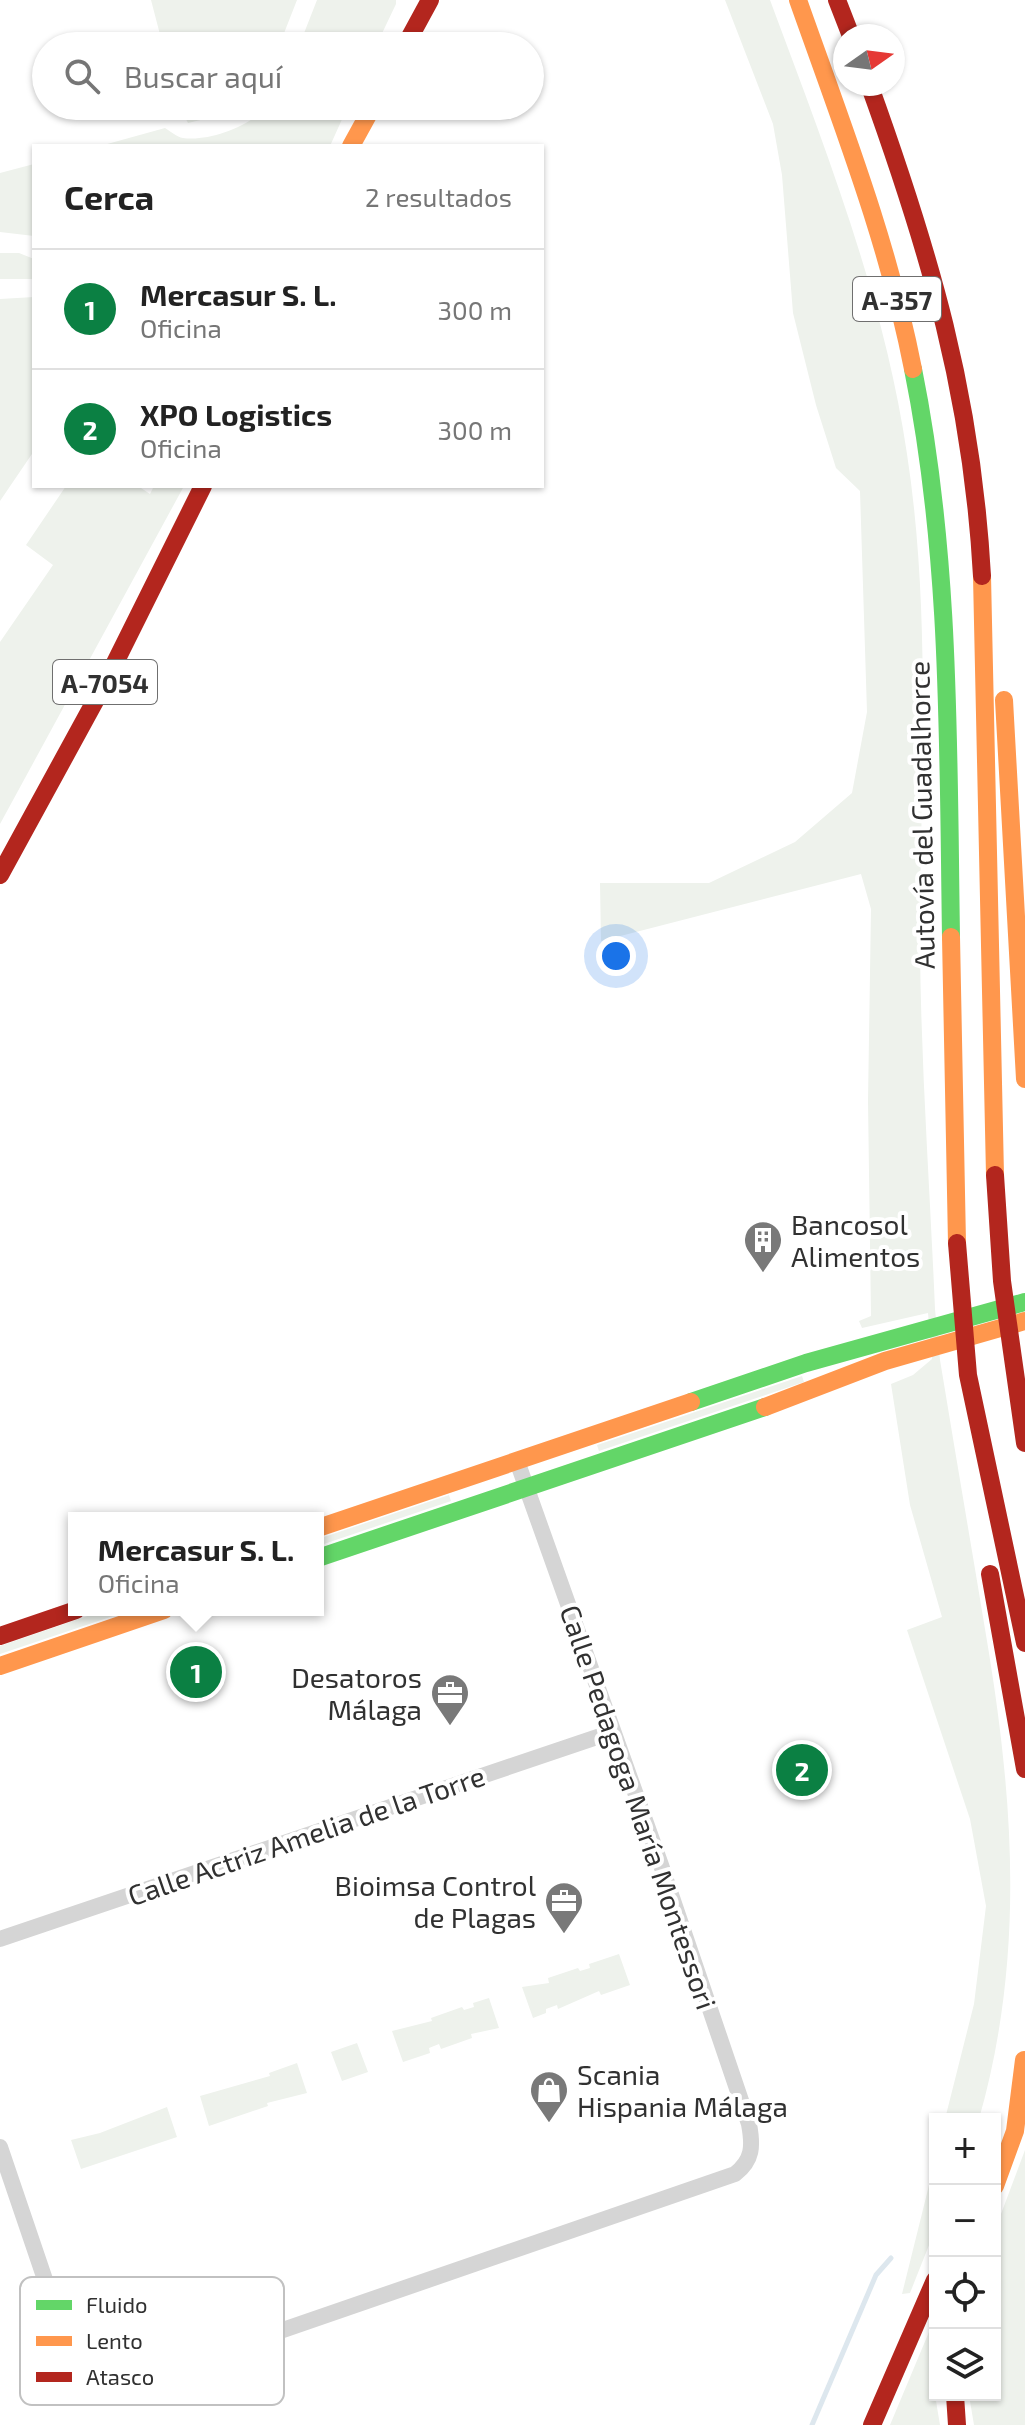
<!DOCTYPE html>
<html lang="es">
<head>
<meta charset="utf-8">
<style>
	body { margin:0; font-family:"Exo 2",sans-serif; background:#f6f6f6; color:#222 }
	.controls { position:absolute; right:24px; bottom:24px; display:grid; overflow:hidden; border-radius:0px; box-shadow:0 2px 6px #0004 }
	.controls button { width:72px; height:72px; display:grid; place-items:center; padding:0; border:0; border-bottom:2px solid #e0e0e0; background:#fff; color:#222; font:40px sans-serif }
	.compass { position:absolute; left:833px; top:24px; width:72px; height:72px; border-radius:50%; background:#fff; box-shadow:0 2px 6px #0004; rotate:76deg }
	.you { position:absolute; left:616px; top:956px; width:28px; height:28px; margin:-20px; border:6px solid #fff; border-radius:50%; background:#1a73e8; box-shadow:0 0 0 12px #1a73e833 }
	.badge { display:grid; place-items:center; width:52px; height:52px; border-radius:50%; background:#0b8043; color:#fff; font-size:26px; font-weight:700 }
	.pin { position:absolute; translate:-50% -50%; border:4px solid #fff; box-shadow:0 2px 8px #0006 }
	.popup { position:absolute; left:68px; top:1512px; width:256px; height:104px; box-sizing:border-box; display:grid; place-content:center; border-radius:0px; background:#fff; filter:drop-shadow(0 2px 6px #0005); font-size:26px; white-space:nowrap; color:#767676 }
	.popup b { font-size:30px; color:#222 }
	.popup::after { content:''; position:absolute; left:50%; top:100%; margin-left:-16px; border:16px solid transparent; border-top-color:#fff }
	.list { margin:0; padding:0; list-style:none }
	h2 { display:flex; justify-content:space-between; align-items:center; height:104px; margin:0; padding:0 32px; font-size:34px }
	h2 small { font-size:26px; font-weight:400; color:#767676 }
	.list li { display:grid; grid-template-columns:52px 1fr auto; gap:24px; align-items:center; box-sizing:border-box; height:120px; padding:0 32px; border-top:2px solid #e0e0e0 }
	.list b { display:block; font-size:30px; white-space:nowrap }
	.list p { margin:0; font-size:26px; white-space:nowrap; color:#767676 }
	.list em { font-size:26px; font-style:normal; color:#767676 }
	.icon { flex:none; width:44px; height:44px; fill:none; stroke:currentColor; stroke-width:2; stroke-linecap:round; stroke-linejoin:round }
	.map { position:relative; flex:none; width:1025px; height:2425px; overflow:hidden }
	.search { position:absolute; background:#fff; box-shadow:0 2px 6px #0004; left:32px; top:32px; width:512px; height:88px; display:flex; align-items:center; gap:20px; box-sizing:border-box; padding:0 28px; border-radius:44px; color:#767676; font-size:30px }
	.panel { position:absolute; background:#fff; box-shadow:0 2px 6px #0004; left:32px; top:144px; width:512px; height:344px; border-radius:0px }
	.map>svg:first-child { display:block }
	.green { fill:#eef2ec }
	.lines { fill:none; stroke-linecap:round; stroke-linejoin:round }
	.stream { stroke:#dde7ee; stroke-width:5 }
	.street { stroke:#d5d5d5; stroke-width:16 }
	.fast { stroke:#63d668; stroke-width:18 }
	.slow { stroke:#ff974d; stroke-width:18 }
	.jam { stroke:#b3261e; stroke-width:18 }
	.labels { text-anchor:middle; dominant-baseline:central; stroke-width:8; stroke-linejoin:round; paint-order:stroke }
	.shield { fill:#fff; stroke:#6f6f6f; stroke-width:2 }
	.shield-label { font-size:26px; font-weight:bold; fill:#313131 }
	.street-label { font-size:28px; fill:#313131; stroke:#fff }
	.poi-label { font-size:28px; fill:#313131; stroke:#fff; text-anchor:start }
	.key { fill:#fff; stroke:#c1c1c1; stroke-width:2 }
	.key-label { font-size:22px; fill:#313131 }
</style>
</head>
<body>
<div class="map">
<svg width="1025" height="2425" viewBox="0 0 1025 2425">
	<rect width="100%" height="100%" fill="#fff"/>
	<path class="green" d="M 151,0 L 297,0 L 279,46 L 163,46 Z
		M 317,0 L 396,0 L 396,4 L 376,46 L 299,46 Z
		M 725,0 L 770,0 C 825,148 884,297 907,454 C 932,617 920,784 920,948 C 921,1068 930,1189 935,1309 L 940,1360 C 955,1452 971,1544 986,1635 C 1014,1801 1025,1957 979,2119 L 945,2119 L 974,2004 L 986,1906 L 970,1819 L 907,1630 L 942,1617 L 910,1505 L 891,1384 L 913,1375 L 932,1359 L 928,1313 L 862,1328 L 859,1321 L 871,1316 L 868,1101 L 871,909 L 861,874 L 601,941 L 600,883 L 709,883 L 795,842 L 852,793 L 867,712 L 860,491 L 836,468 L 816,405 L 793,313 L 782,175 L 773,124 Z
		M 179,106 L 235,106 L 221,115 L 188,123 Z
		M 267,106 L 348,106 L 330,146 L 100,146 L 165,128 C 170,131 177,137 183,138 C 208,142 252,126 267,106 Z
		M 34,164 L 34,236 L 0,232 L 0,173 Z
		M 0,253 L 19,253 L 34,259 L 34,279 L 0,279 Z
		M 34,297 L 34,451 L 0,501 L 0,299 Z
		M 66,486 L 138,486 L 150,494 L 154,486 L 184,486 L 0,824 L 0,642 L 53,565 L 26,545 Z
		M 802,1376 L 804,1382 L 599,1451 L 597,1445 Z
		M 449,1495 L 451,1501 L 318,1546 L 318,1539 Z
		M 105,1610 L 131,1610 L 0,1654 L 0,1646 Z
		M 619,1954 L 630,1985 L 601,1995 L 599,1991 L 558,2009 L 557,2005 L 546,2009 L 546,2013 L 533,2018 L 522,1987 L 549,1983 L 548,1978 L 578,1968 L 580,1971 L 590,1968 L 589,1964 Z
		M 489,1998 L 499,2028 L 471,2034 L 472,2038 L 441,2049 L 439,2044 L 429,2048 L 430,2053 L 403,2062 L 392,2031 L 432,2021 L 431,2018 L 462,2007 L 464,2010 L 474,2007 L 473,2003 Z
		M 357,2043 L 368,2072 L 342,2081 L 331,2052 Z
		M 297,2063 L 307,2093 L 267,2103 L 268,2106 L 209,2126 L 200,2096 L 270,2076 L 269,2073 Z
		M 167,2107 L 177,2137 L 81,2169 L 71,2140 L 100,2133 Z
		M 1025,2150 L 1025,2425 L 974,2425 L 969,2395 L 995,2395 L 995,2230 Z
		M 935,2161 L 935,2230 L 910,2293 L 902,2294 Z
		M 92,2315 L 103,2349 L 95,2352 L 83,2318 Z
		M 934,2320 L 935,2395 L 940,2425 L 890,2425 Z"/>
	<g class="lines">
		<path class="stream" d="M 812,2425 L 876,2275 L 891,2258"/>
		<path class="street" d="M 0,1939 L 612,1732
			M 0,2147 L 73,2362 L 93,2384 L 112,2389 L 735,2174 C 753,2160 753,2146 749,2124 L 661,1865 L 517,1461"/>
		<path class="fast" d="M 913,369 C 951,557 948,747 951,937
			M 691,1402 L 806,1363 L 1025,1302
			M 318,1558 L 765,1407"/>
		<path class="slow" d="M 798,0 C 841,122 888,241 913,369
			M 351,146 L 373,106
			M 982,576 L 995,1175
			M 1004,700 L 1025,1079
			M 951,937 L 957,1243
			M 765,1407 L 885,1361 L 1025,1321
			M 318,1528 L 691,1402
			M 0,1666 L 164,1610
			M 995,2186 L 1015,2131 L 1024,2060"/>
		<path class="jam" d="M 837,0 L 851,36
			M 405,46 L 430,0
			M 869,84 C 930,253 972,395 982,576
			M 0,875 L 106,681 L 203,486
			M 995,1175 L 1002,1281 L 1025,1443
			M 957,1243 L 968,1375 L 1025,1643
			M 990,1574 L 1025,1769
			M 0,1636 L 76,1610
			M 955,2395 L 957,2425
			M 872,2425 L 935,2280"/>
	</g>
	<defs>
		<g id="building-pin" transform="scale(2)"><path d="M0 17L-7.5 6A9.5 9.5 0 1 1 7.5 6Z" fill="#797979" stroke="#fff"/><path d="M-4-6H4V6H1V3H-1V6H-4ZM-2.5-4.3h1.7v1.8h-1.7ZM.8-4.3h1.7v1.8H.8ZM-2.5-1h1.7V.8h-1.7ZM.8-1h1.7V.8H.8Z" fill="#fff"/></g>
		<g id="office-pin" transform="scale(2)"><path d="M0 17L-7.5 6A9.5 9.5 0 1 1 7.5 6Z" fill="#797979" stroke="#fff"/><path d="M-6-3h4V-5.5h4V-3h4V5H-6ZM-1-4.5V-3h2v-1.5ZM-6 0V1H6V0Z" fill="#fff"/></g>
		<g id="shop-pin" transform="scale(2)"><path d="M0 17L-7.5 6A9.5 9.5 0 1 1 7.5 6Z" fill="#797979" stroke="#fff"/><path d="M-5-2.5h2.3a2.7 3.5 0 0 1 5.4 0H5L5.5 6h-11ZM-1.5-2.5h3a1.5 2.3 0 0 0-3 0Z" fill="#fff"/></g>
	</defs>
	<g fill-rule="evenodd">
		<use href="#building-pin" x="763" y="1240"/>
		<use href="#office-pin" x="450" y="1693"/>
		<use href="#office-pin" x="564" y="1901"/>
		<use href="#shop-pin" x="549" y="2090"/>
	</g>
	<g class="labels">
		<g class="shield">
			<rect x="853" y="277" width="88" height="44" rx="6"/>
			<rect x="53" y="660" width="104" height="44" rx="6"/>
		</g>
		<g class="shield-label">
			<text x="897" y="299">A-357</text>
			<text x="105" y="682">A-7054</text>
		</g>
		<g class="street-label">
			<text transform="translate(921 815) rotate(-91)">Autovía del Guadalhorce</text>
			<text transform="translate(639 1807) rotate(71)">Calle Pedagoga María Montessori</text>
			<text transform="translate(306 1835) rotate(-19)">Calle Actriz Amelia de la Torre</text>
		</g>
		<g class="poi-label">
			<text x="791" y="1224">Bancosol<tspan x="791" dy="32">Alimentos</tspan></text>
			<text x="422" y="1677" text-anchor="end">Desatoros<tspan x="422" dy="32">Málaga</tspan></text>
			<text x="536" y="1885" text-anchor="end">Bioimsa Control<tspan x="536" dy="32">de Plagas</tspan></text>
			<text x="577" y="2074">Scania<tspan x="577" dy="32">Hispania Málaga</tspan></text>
		</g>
	</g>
	<rect x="20" y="2277" width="264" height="128" rx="12" class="key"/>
	<rect x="36" y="2300" width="36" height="10" fill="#63d668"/>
	<rect x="36" y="2336" width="36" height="10" fill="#ff974d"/>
	<rect x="36" y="2372" width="36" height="10" fill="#b3261e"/>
	<g class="key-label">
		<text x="86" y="2313">Fluido</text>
		<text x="86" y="2349">Lento</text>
		<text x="86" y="2385">Atasco</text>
	</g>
</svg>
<div class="controls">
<button>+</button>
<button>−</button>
<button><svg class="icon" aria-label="locate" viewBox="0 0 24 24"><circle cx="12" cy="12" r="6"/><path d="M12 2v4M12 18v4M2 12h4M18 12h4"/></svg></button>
<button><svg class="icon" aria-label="layers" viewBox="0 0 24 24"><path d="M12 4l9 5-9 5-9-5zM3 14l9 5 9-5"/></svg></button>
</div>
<svg class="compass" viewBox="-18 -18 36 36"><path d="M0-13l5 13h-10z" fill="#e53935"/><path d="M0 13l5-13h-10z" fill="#767676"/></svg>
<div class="you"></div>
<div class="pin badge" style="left:196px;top:1672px">1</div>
<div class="popup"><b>Mercasur S. L.</b>Oficina</div>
<div class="pin badge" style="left:802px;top:1770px">2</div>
<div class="search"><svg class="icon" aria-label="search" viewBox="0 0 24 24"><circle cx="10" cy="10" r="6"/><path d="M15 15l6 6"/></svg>Buscar aquí</div>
<section class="panel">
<h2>Cerca<small>2 resultados</small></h2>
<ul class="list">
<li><span class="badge">1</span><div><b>Mercasur S. L.</b><p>Oficina</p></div><em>300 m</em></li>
<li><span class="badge">2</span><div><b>XPO Logistics</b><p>Oficina</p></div><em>300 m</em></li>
</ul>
</section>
</div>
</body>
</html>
